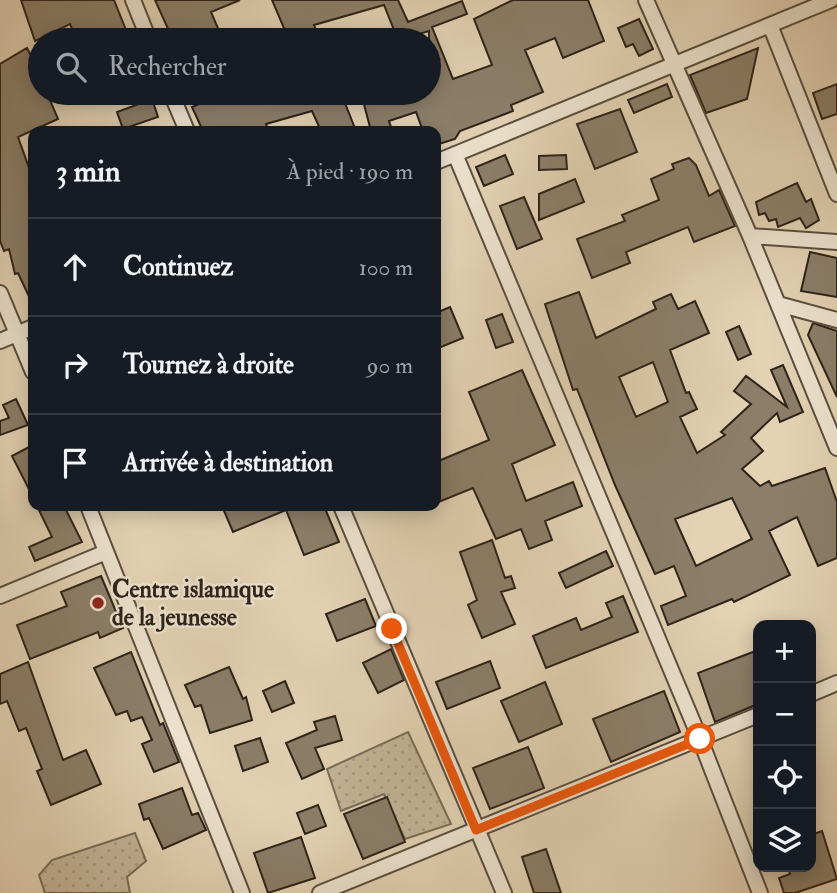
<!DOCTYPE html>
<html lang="fr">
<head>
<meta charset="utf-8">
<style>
	body { margin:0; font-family:"IM FELL Double Pica",serif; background:#20242c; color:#f1f3f6 }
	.controls { position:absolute; right:21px; bottom:21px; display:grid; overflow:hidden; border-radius:14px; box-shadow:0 4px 18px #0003 }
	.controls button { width:63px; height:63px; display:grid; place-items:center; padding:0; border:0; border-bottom:2px solid #363941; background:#171b24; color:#f1f3f6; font:35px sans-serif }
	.stop { position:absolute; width:21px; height:21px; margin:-16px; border:5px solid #ea580c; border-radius:50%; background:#fff }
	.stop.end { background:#ea580c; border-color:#fff; box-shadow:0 2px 7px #0008 }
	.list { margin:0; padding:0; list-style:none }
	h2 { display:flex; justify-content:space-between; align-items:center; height:91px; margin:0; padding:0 28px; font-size:30px }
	h2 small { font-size:23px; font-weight:400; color:#9ea1a6 }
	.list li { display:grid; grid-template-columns:46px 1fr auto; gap:21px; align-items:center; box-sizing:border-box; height:98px; padding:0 28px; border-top:2px solid #363941 }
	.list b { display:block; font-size:26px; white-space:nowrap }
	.list em { font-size:23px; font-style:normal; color:#9ea1a6 }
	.icon { flex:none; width:38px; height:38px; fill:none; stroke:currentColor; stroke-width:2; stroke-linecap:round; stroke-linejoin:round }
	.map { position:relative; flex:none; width:837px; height:893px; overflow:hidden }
	.search { position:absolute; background:#171b24; box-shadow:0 4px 18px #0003; left:28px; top:28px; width:413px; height:77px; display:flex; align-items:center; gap:18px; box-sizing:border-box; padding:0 24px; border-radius:38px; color:#9ea1a6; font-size:26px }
	.panel { position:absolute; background:#171b24; box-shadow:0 4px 18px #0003; left:28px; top:126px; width:413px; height:385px; border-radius:14px }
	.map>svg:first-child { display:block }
	.grass { fill:url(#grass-dots); stroke:#786c58; stroke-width:2 }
	.building { fill:#8c7e69; stroke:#2d2318; stroke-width:2; fill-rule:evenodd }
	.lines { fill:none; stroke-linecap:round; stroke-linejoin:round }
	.minor-casing { stroke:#5a4f3f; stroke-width:18 }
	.minor { stroke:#ede2ce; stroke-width:14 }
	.route { stroke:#ea580c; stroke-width:9 }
	.poi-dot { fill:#8f2418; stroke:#ede2ce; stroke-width:2.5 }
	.labels { text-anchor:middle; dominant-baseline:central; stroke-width:5; stroke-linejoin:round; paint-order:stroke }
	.poi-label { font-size:24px; font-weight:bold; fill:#2d2318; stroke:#ede2ce; text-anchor:start }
</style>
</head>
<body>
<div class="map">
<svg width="837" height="893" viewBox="0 0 837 893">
	<defs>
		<pattern id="grass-dots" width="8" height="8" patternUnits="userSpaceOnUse" patternTransform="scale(1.75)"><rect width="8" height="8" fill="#c4b499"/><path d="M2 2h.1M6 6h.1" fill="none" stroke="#a99a83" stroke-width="1.8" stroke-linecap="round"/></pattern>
	</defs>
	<rect width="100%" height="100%" fill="#e3d2b4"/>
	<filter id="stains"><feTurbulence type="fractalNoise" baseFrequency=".00286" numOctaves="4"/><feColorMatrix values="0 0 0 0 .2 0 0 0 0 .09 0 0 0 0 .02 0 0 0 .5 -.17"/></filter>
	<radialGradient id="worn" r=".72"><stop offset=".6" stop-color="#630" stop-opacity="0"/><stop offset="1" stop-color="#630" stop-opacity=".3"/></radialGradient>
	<path class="grass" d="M 408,732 L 451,824 L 405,839 L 384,794 L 341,811 L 327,769 Z
		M 135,833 L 146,861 L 127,877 L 130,893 L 45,893 L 39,875 L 52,860 Z"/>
	<path class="building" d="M 21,0 L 114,0 L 130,40 L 77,40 L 70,24 L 35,41 Z
		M 155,0 L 240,0 L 211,12 L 223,40 L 173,40 Z
		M 272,0 L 398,0 L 408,22 L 462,1 L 467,14 L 432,27 L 453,79 L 492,65 L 474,19 L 513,0 L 588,0 L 604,41 L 563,58 L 555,38 L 525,50 L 543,92 L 511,105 L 513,111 L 460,131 L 455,139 L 436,145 L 436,131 L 423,131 L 416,112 L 389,121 L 391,127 L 387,129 L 388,131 L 371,131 L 361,93 L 429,93 L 429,31 L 398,40 L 384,5 L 314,25 L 320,40 L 289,40 Z
		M 639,19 L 653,49 L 639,56 L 633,44 L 626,47 L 618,28 Z
		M 27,48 L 40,74 L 40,93 L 47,93 L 58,119 L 18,137 L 33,179 L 33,305 L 18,273 L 15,274 L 9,249 L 4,251 L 0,241 L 0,64 Z
		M 758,48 L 747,99 L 706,113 L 690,75 Z
		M 667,84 L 672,97 L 634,113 L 628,100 Z
		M 837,84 L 837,114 L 822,119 L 813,93 Z
		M 192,93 L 341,93 L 356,131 L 321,131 L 312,111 L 266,124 L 269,131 L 203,131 L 192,107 L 197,105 Z
		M 152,99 L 158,117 L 123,129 L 117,112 Z
		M 620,109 L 637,152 L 595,169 L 577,124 Z
		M 505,155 L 513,174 L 484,186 L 476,167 Z
		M 566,155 L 567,169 L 539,170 L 539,156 Z
		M 689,158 L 696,165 L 709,196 L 719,190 L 735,226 L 694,242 L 688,227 L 626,252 L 630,263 L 592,278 L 577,239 L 625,221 L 622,215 L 659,200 L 651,179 L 674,169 L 672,164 Z
		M 575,179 L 584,202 L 539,220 L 539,194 Z
		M 797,183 L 806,202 L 811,199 L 819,220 L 806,228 L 800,218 L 778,227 L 776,219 L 769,221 L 765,213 L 759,215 L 756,202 Z
		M 524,197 L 542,239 L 517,249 L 500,206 Z
		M 810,252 L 837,258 L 837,297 L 801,291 Z
		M 579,292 L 596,338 L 656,309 L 653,302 L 671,294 L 678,309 L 695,301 L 709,333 L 670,350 L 686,393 L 689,392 L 697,409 L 680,417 L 697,453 L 725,435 L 721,432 L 751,404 L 734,391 L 746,376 L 787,407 L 771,370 L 783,365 L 803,412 L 780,422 L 777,413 L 751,438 L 763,451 L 742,469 L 760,486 L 769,481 L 772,486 L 825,468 L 837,502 L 837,558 L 818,566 L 797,517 L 769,531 L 790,575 L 734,602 L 732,599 L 668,625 L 661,606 L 686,596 L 674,566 L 655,574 L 615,485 L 577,389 L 573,390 L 545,304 ZM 653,362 L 668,402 L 636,417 L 619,377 ZM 732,498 L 752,539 L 696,566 L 675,519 Z
		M 450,307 L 463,338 L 436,349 L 436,313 Z
		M 502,314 L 513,342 L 496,348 L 486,320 Z
		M 813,323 L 837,331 L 837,397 L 808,335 Z
		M 739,326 L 751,354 L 738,360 L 726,332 Z
		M 522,370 L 555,445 L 512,464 L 526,501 L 573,482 L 582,506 L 545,521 L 552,540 L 529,549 L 521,529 L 496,539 L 473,488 L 436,503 L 436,462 L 489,440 L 469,392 Z
		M 16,399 L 28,425 L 0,435 L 0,421 L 9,418 L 3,405 Z
		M 33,445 L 33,497 L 12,456 Z
		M 37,506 L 64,506 L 82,542 L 35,561 L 29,547 L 52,537 Z
		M 222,506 L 324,506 L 339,542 L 304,555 L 286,510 L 233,532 Z
		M 492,540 L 505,578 L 511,576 L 515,588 L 501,592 L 515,624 L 482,638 L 468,605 L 477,600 L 460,552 Z
		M 606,551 L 613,566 L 566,588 L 559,573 Z
		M 101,576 L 123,628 L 100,638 L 98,632 L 30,659 L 17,625 L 67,606 L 61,592 Z
		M 623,596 L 638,632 L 546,668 L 533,636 L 576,618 L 581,630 L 612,617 L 606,603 Z
		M 365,599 L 376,626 L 337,641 L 326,614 Z
		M 391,649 L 404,680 L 378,693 L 363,663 Z
		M 758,650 L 758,704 L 715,722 L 698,673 Z
		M 131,652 L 160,725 L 163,723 L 179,762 L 154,772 L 142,744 L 152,740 L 142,717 L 131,721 L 127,711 L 116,715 L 94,668 Z
		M 490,661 L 500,688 L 447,709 L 436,682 Z
		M 28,662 L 63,760 L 86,750 L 101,784 L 51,805 L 37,771 L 42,769 L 26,728 L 19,731 L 7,701 L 0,704 L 0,674 Z
		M 229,667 L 243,699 L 246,697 L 252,720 L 210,733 L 201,705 L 195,707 L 185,685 Z
		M 285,681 L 294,703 L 272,712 L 263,691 Z
		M 545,682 L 562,724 L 519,742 L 501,701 Z
		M 664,691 L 680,732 L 611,762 L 593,719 Z
		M 335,716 L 342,740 L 315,748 L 324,769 L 302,779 L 286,743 L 317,730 L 314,722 Z
		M 260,738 L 268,762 L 243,771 L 235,746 Z
		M 528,747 L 544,788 L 490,809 L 473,768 Z
		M 182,788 L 192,815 L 198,813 L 206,830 L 163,849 L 149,818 L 144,820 L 139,804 Z
		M 387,797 L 405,842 L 363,859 L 344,814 Z
		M 318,805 L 326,826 L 305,834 L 297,813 Z
		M 822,831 L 837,879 L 795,893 L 784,893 L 779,878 L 790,874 L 788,867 L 811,867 L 811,835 Z
		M 301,837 L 315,878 L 268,893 L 254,853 Z
		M 546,849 L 561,893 L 534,893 L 522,857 Z"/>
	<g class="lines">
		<g class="minor-casing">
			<path id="minor" d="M 133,0 L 149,40
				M 646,0 L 750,236 L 837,448
				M 770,25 L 837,194
				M 171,93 L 187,131
				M 455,154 L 700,739 L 760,893
				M 436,162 L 831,0
				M 750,236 L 837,242
				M 0,293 L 33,372
				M 778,304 L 837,320
				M 0,341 L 33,327
				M 88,506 L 242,893
				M 341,506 L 504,893
				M 0,596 L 106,552
				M 811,694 L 837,683
				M 320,893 L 758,715"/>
		</g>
		<use href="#minor" class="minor"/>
	</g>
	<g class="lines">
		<path class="route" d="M 392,629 L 476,830 L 700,739"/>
	</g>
	<circle class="poi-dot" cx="98" cy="603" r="7"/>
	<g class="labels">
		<g class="poi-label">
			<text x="112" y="589">Centre islamique<tspan x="112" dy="28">de la jeunesse</tspan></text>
		</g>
	</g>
	<rect width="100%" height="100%" filter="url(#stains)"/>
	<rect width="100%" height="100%" fill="url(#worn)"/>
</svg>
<div class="controls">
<button>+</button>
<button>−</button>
<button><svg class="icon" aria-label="locate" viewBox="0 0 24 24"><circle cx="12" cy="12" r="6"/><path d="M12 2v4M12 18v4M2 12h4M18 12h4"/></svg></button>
<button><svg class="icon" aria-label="layers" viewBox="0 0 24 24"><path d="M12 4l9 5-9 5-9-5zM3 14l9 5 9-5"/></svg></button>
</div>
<div class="stop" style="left:700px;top:739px"></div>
<div class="stop end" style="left:392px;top:629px"></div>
<div class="search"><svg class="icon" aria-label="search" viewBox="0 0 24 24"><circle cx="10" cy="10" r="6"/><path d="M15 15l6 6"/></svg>Rechercher</div>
<section class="panel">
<h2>3 min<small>À pied · 190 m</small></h2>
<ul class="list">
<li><svg class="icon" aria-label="ahead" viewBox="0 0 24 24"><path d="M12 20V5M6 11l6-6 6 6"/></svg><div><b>Continuez</b></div><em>100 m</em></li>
<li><svg class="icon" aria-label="right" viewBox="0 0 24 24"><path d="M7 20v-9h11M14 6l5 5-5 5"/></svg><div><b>Tournez à droite</b></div><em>90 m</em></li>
<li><svg class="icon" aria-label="arrive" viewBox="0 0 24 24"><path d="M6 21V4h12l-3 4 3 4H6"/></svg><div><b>Arrivée à destination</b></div></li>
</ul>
</section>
</div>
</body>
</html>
